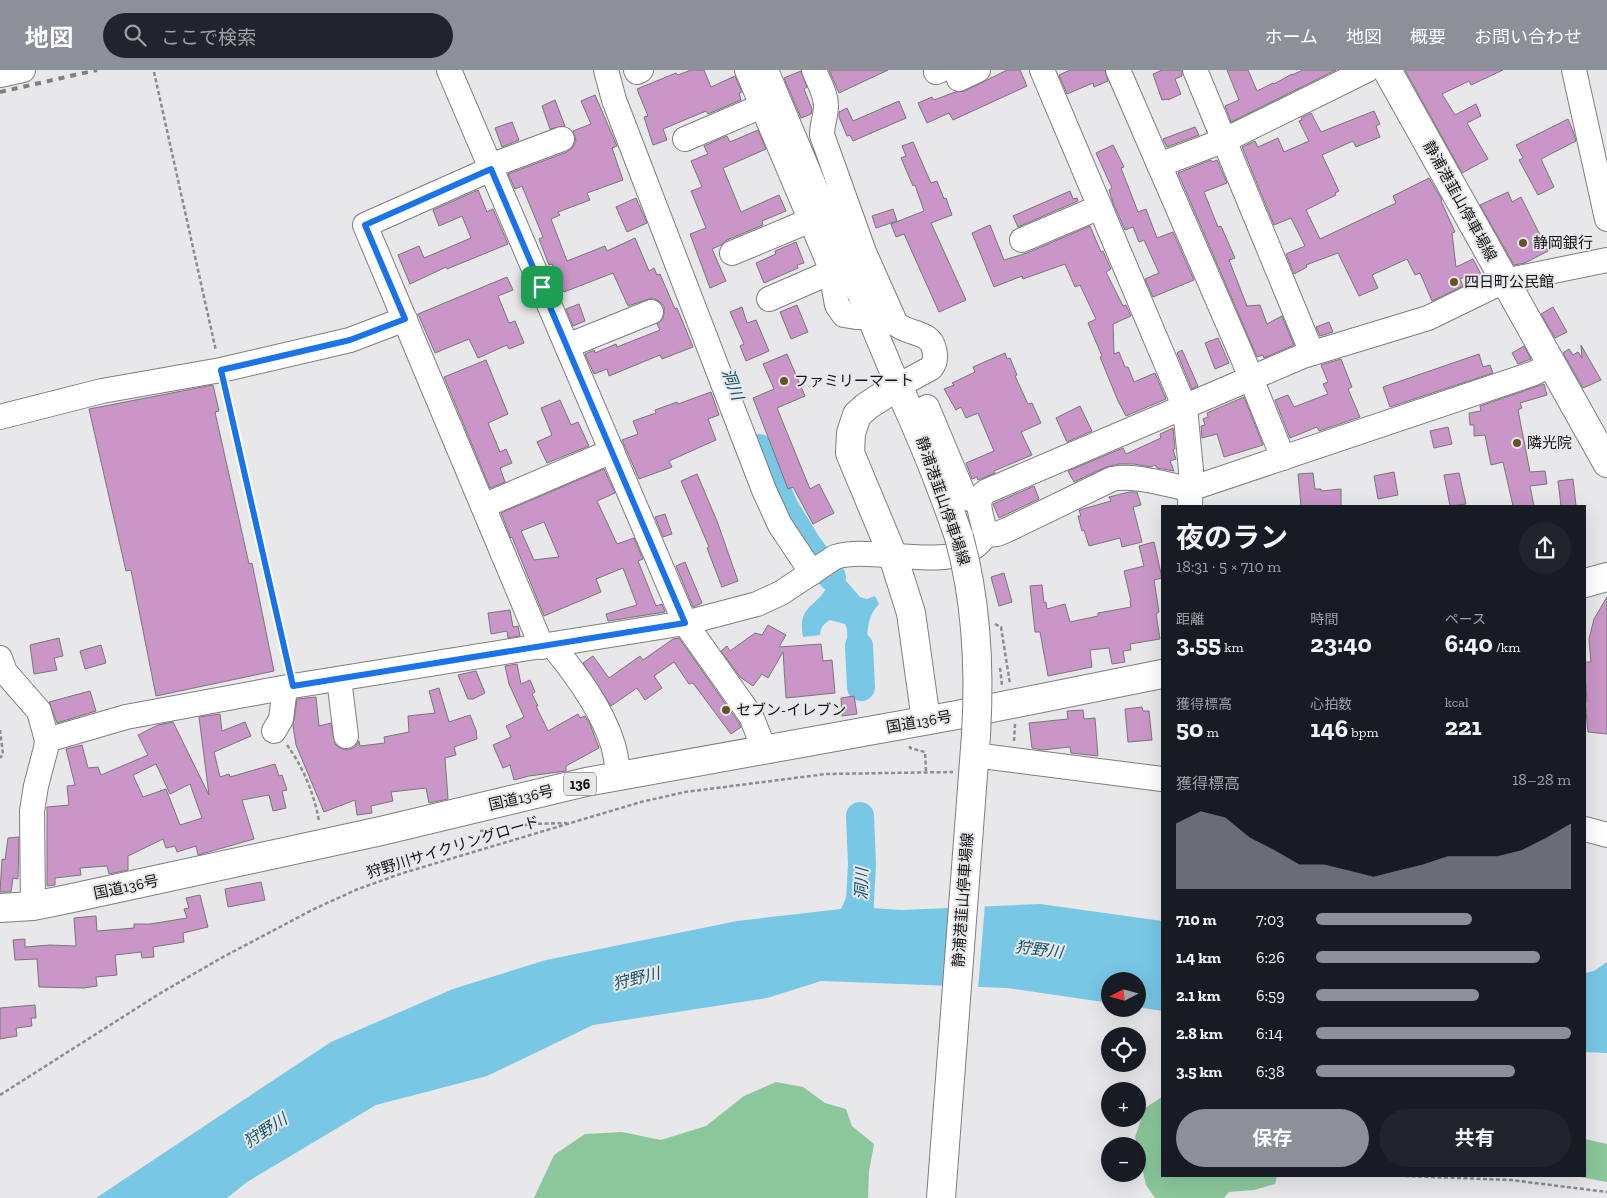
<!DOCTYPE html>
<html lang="ja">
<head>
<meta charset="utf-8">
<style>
	:root { --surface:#171b24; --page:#20242c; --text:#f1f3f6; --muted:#9ea1a6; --accent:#8c9099 }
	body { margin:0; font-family:"Zilla Slab","Noto Sans JP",serif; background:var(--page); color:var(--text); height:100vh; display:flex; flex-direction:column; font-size:19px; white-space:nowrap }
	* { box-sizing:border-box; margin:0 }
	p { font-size:16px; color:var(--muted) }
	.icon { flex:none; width:28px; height:28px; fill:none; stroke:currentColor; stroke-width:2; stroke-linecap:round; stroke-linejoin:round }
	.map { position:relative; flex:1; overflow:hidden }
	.details { position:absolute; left:1161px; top:435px; width:425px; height:672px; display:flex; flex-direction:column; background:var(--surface); border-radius:0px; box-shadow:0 5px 20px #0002 }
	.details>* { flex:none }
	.needle { width:32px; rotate:264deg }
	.buttons { position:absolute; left:1101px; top:902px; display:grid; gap:10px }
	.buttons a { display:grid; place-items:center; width:45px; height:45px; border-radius:50%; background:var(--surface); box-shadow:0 5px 20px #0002; font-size:25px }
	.pin { position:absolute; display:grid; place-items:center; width:42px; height:42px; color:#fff; margin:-21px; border-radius:10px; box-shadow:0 2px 8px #0006 }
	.round { display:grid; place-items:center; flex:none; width:52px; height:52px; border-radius:26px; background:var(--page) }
	.head { display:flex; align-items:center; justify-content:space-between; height:85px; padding:0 15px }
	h1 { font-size:28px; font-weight:700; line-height:38px }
	.stats { display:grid; grid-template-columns:repeat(3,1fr); gap:8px; height:85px; padding:5px 15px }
	.stats div { display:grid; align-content:center }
	.stats b { font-size:25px; font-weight:700 }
	.stats small { font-size:14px; font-weight:400 }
	.stats p { font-size:14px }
	.chart { height:140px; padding:10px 15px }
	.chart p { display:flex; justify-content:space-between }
	.chart svg { width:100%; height:90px; margin-top:5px; fill:var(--accent); opacity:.7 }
	.button { display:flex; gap:10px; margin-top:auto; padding:10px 15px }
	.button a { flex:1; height:58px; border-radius:30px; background:var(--accent); color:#fff; font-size:20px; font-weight:700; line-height:58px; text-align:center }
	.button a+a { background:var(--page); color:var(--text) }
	ul { padding:0 15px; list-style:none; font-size:16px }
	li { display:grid; grid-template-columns:80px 60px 1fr; align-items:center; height:38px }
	li i { height:12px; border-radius:6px; background:var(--accent) }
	header { display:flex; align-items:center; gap:30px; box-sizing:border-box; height:70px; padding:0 25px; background:var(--accent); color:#fff }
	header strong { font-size:24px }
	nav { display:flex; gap:28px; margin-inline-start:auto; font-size:18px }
	.search { width:350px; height:45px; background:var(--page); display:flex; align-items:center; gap:12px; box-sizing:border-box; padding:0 18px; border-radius:28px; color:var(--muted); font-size:19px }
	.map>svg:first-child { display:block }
	.forest { fill:#8bc79b }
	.water { fill:#77c7e5 }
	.pier { fill:#e8e7ea }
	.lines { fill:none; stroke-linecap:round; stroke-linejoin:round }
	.river { stroke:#77c7e5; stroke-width:28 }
	.building { fill:#c996c7; stroke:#787678; fill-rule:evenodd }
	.minor-casing { stroke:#7e7d7f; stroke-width:26 }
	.major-casing { stroke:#7e7d7f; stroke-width:30 }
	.highway-casing { stroke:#7e7d7f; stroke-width:30 }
	.path { stroke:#8c8b8d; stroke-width:2.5; stroke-dasharray:4 2.5; stroke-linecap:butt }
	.minor { stroke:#fff; stroke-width:24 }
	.major { stroke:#fff; stroke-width:28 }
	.highway { stroke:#fff; stroke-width:28 }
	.rail { stroke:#7e7d7f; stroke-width:4; stroke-dasharray:6 6; stroke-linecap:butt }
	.major-bridge-casing { stroke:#7e7d7f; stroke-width:30; stroke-linecap:butt }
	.major-bridge { stroke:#fff; stroke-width:28 }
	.route-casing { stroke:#fff; stroke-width:10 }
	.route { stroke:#1a73e8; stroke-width:6 }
	.poi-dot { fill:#625522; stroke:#e8e7ea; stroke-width:2 }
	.labels { text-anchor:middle; stroke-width:4; stroke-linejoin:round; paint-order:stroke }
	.shield { fill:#e8e7ea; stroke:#535254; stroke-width:1 }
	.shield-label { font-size:14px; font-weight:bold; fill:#131213 }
	.street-label { font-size:15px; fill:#131213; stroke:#e8e7ea }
	.poi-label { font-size:15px; fill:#131213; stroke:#e8e7ea; text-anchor:start }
	.water-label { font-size:16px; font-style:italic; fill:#105468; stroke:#e8e7ea }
</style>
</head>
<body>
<header>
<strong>地図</strong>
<div class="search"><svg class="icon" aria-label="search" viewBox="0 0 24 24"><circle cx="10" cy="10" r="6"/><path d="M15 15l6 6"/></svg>ここで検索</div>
<nav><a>ホーム</a><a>地図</a><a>概要</a><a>お問い合わせ</a></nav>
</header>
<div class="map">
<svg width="1607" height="1128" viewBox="0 0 1607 1128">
	<rect width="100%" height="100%" fill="#e8e7ea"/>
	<g class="forest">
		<polygon points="776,1012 803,1017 825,1033 846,1039 852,1056 874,1074 869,1101 868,1128 534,1128 554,1085 585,1064 622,1062 661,1070 706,1056 744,1026"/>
		<polygon points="1162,1027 1162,1106 1277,1106 1275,1114 1254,1120 1229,1122 1224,1128 1155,1128 1146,1115 1135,1067 1145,1038"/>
		<polygon points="1585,1069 1607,1074 1607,1112 1575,1106 1585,1106"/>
	</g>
	<g class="water">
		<path d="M814,474l46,53 7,2 8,-3 4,8c-19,19 -10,55 -8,79l-22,2 -2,-56 -2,-5 -15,-4c-7,4 -9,7 -10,15l-17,2c-1,-7 -2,-13 0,-20 5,-15 31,-23 22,-41 -4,-9 -14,-17 -20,-25z"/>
		<polygon points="853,813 864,813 866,822 872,838 901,840 1040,834 1162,851 1162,941 1138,937 1138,911 1110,911 1110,933 1007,918 821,911 767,928 593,955 487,1006 376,1035 247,1112 227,1128 96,1128 331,972 453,919 546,890 737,851 841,839"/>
		<polygon points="1607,892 1607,983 1585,982 1585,903 1594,901"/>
	</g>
	<polygon class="pier" points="976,834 985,834 978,919 970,919"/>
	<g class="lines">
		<g class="river">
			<polyline points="759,378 784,436 807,474 832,507"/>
			<polyline points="859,576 861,617"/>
			<polyline points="859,850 862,794 860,746"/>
		</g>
	</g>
	<g class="building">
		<polygon points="691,0 704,0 711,17 735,6 742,22 739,23 741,30 708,44 706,41 663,59 667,70 653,75 644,47 648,46 637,19 676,3 678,5"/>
		<polygon points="829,0 888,0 839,23"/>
		<polygon points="1007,0 1020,0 1027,16 953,50 949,43 927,53 918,33 932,27 934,30 955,22 965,21"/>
		<polygon points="1070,0 1105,0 1108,11 1094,17 1093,13 1067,24 1059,5"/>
		<polygon points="1162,0 1182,0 1182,6 1175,9 1181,24 1168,30 1168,29 1162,30 1153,4"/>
		<polygon points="1227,0 1248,0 1257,21 1273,13 1274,14 1292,4 1292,5 1303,0 1336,0 1231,52 1225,36 1239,30"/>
		<polygon points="1405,0 1503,0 1471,15 1469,11 1442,24 1455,45 1476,34 1481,46 1467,53 1488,89 1462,103"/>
		<polygon points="801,1 807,17 804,19 812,39 811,44 801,48 784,8"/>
		<polygon points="595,25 617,76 612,78 623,110 587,123 590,130 558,142 560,145 551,149 567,191 605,176 607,181 635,168 649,201 654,198 657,205 660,204 675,239 677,238 693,277 662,289 660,285 609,306 607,299 594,304 585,284 594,280 595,283 616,274 617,277 660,260 657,254 662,250 664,244 664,236 659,231 652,228 628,236 613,203 564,222 552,194 549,195 539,169 543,167 522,116 515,119 508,104 567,82 572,78 576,71 573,61 591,54 581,31"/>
		<polygon points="555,30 565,56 550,59 542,36"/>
		<polygon points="899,31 906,48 853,71 850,65 847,66 839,47 839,42 847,38 853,51"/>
		<polygon points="1374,41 1380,54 1376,56 1380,67 1356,77 1353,71 1322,85 1339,121 1335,123 1336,125 1306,140 1320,169 1396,133 1393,126 1429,108 1442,130 1441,131 1455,162 1452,163 1456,197 1473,189 1482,206 1472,211 1468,206 1460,209 1463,216 1432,231 1420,203 1415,205 1407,189 1372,205 1378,218 1359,226 1338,183 1306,195 1307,197 1294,204 1286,184 1305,176 1291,148 1274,155 1242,77 1255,71 1258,77 1278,68 1284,82 1309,71 1299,51 1302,50 1301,48 1311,43 1321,62"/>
		<polygon points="1568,49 1573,61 1576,71 1541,89 1554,117 1538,125 1519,90 1523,88 1516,75"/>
		<polygon points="512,52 519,70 502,77 495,58"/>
		<polygon points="1195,57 1199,65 1167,77 1163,69"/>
		<polygon points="758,60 766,79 723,98 741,142 779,125 786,141 762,151 763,155 727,170 721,175 712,179 726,211 710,218 690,164 706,158 691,121 702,117 691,91 708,84 704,76 727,66 730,72"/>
		<polygon points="913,72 931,113 937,111 944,129 946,128 952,145 931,153 966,230 939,242 904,164 896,167 891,154 924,141 915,115 913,116 901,88 906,86 902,76"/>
		<polygon points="1113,75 1124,97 1121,98 1138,142 1146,139 1157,168 1173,162 1194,210 1153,227 1145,209 1159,203 1144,170 1139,172 1133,157 1125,160 1113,133 1109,120 1112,118 1096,83"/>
		<polygon points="1211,90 1212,92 1217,90 1227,113 1204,122 1218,157 1221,156 1235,188 1229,190 1247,236 1260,235 1267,254 1282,246 1294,275 1264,288 1263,285 1257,287 1178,103"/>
		<polygon points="478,120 487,142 493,139 508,174 447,199 446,197 410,214 398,185 419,176 424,188 471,168 462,146 439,156 433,140"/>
		<polygon points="1070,121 1073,129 1077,128 1078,131 1018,157 1013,146"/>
		<polygon points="1508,122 1512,132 1521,127 1548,181 1525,193 1514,195 1480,135"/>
		<polygon points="636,128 647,153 627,162 616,137"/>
		<polygon points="893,139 897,151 876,158 872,146"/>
		<polygon points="990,155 1004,190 1027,183 1090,156 1101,182 1103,181 1111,199 1106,202 1123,236 1126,235 1131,246 1113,254 1114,284 1119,282 1125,297 1128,297 1134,312 1155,303 1166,329 1126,346 1118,331 1100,287 1102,286 1088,253 1096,249 1080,215 1075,217 1065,194 1023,209 1022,206 994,217 972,163"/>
		<polygon points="796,172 804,193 797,195 798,198 764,213 756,193 776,184 775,181"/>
		<polygon points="507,207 513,220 498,226 509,253 515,251 524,273 509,279 507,275 478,288 469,269 435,283 418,244"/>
		<polygon points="579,234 585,251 573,256 566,239"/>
		<polygon points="797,235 808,262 791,269 780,242"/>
		<polygon points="742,237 747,253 756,250 769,281 746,291 740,276 744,274 730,242"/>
		<polygon points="1553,237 1567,262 1555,268 1541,244"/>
		<polygon points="1329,252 1333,262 1320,266 1316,257"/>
		<polygon points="1218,268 1229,293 1215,299 1205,273"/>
		<polygon points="1581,275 1601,310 1583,318 1563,283 1569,279 1573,285 1578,282 1582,288"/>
		<polygon points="1524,276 1531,289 1518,294 1512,283"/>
		<polygon points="1182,280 1198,316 1192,319 1177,283"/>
		<polygon points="1005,283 1007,289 1010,288 1017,305 1015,306 1028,334 1032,333 1041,353 1021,362 1032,385 994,401 995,403 978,410 977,407 972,409 966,393 994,381 978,343 966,348 961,337 956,340 944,319 954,315 952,313 975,302 973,297"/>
		<polygon points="787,284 805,326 777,338 810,419 819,414 834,443 813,454 793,417 788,419 753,328 774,319 763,294"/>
		<polygon points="1479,284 1483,297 1490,295 1493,303 1390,337 1383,317"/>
		<polygon points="1341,289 1352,317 1348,319 1360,347 1319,361 1317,357 1290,368 1275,330 1288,325 1294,337 1328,324 1323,314 1328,312 1321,295"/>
		<polygon points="486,290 508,344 488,353 500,382 506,379 512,393 500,398 505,412 490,418 444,307"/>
		<polygon points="1544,314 1547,325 1520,333 1522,338 1518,340 1530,402 1545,401 1547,414 1530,416 1534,436 1513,436 1503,392 1491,395 1485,365 1474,366 1474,355 1470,355 1469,343 1481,341 1480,336"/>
		<polygon points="213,315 219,341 215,342 249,494 252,493 274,601 156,626 131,500 126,501 89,339"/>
		<polygon points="711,322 719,345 708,349 716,370 669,391 672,397 639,409 622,370 638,364 633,351 656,343 655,340 677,332 678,334"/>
		<polygon points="1244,327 1263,375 1224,387 1217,364 1202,368 1201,356 1205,355 1203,349 1208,347 1207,343"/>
		<polygon points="560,330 571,355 578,352 589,376 547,393 537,372 552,365 541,338"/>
		<polygon points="1080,336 1092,361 1067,372 1056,348"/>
		<polygon points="1448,357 1452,374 1434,378 1430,361"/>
		<polygon points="1173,358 1175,379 1173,380 1176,389 1170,391 1174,401 1157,398 1155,395 1151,397 1134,394 1119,394 1106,397 1074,412 1068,401 1123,378 1126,384 1161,368 1160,364"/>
		<path d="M604,399l11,24 -18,8 20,43 17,-6 9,21 -5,2 18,45 6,-2 3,8 -57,9 -2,-7 31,-9 -14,-37 -27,11 5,13 -57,24 -32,-79 -1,1 -10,-25zM544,452l15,35 -25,3 -13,-29z"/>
		<polygon points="1394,402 1398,425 1378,429 1374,406"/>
		<polygon points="1313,403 1315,419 1321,419 1321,421 1341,419 1341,436 1301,436 1298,404"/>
		<polygon points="1459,403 1466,434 1450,436 1444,405"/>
		<polygon points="697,404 717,451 738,511 722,517 707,478 709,477 681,411"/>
		<polygon points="1573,409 1576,436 1561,436 1558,411"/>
		<polygon points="1034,416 1039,429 999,448 993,434"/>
		<polygon points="1129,422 1137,422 1141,435 1133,437 1142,472 1122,477 1120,468 1089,476 1084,460 1082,461 1078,446 1081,446 1079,440 1111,431 1109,427"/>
		<polygon points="665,444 672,464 663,467 655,447"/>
		<polygon points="1154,472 1162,508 1154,510 1159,542 1156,544 1160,569 1130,574 1131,580 1123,581 1125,592 1112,594 1109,578 1090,580 1092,597 1048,606 1040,562 1035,562 1030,516 1042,515 1044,533 1046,532 1047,539 1065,534 1070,552 1098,546 1098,543 1131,537 1130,531 1131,531 1124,501 1144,496 1139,476"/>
		<polygon points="685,492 702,533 693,537 676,496"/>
		<polygon points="1004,503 1012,532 999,536 991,507"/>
		<polygon points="1607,527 1607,664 1588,662 1585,631 1587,631 1585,605 1585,592 1591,592 1589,569 1594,549"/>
		<polygon points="510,540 513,557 518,556 520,566 508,568 507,561 491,564 488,543"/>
		<polygon points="768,555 786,565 779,577 821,574 823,591 832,590 835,623 786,628 783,582 768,608 762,604 753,616 740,607 721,581 727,576 730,581 755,563 762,565"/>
		<polygon points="59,568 63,586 54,588 57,600 34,604 30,575"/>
		<polygon points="679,568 739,653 741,657 731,664 693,613 689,614 674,592 654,606 662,618 645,630 637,618 611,636 583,593 593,586 609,608 640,586 643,590 673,569"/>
		<polygon points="101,575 106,593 85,599 80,581"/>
		<polygon points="517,594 521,614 530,610 535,622 532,624 538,636 536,636 548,661 578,644 580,648 585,646 590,654 599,678 566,696 566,701 529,706 514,710 510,695 503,698 493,675 511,667 506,656 524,647 509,614 505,596"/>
		<polygon points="476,601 485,623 473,629 468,629 458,605"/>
		<polygon points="439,618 449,652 470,645 476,660 477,669 454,677 456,685 445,688 448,729 429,733 426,718 391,722 393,731 371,736 372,743 357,745 355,730 324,742 296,675 293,656 297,629 316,627 319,656 331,653 335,674 340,678 347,680 355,677 359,671 360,676 385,673 384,667 409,662 408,646 435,643 429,621"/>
		<polygon points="90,621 96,641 57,653 49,632"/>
		<polygon points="854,626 857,644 842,646 841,628"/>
		<polygon points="1142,637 1143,641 1149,641 1152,670 1128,672 1125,639"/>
		<polygon points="1083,640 1084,649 1095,648 1098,686 1071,683 1070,677 1042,680 1032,678 1029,653 1068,649 1067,641"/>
		<path d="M220,644l2,17 23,-9 6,14 -37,16 6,25 9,-3 1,3 45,-13 4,12 3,-1 5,15 -5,1 4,17 -13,3 -4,-16 -27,5 12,39 -56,16 -2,-9 -19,6 -2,-6 -9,2 -3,-9 -35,17v14l-19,4 -2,-8 -27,2 1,7 -26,3v7l-8,1v-79l22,-2 -2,-19 8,-1 -9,-36 16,-4 6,23 10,-1 3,8 47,-20 -10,-20 20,-10 15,-3 36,73 -10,-78zM156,694l14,30 20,-10 12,34 -22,7 -14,-36 -23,8 -10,-22z"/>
		<polygon points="19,767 18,809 13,808 11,822 0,822 2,789 5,790 8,768"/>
		<polygon points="261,812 265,830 228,837 225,819"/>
		<polygon points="200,825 208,857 183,863 184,872 153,877 154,887 142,888 141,882 115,885 117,905 96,907 97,916 84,918 39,917 37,889 15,890 13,870 25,869 25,877 50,875 76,876 74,848 96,846 97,861 134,858 134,854 150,854 187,848 184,839 189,838 186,828"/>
		<polygon points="35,935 36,948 31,948 32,956 16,958 17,966 0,969 0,938"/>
	</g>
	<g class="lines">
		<g class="minor-casing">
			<g id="minor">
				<polyline points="449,0 685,553 751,646 764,679"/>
				<polyline points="606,0 614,30 764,420 780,455 812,503"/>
				<polyline points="636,0 637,2 641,0"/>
				<polyline points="747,0 830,196 837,235 844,245 856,247 869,247"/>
				<path d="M766,0l132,316 33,-18c4,-5 5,-12 3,-19 -4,-18 -24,-14 -38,-25l-32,-72 -42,-117c0,-11 4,-19 4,-29 0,-13 -8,-25 -12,-36"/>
				<polyline points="1042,0 1185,338 1191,400 1190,436"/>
				<polyline points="1118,0 1242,286 1283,388"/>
				<polyline points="1195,0 1312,283"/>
				<polyline points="1574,0 1607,149"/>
				<polyline points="936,2 941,0"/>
				<polyline points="0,5 23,0"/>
				<polyline points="959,9 978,0"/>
				<polyline points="685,69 762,36"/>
				<polyline points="1159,95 1225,70 1367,0"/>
				<polyline points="490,96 562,69"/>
				<polyline points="491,99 365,155 542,577"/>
				<polyline points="1022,170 1100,137"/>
				<polyline points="732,183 811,150"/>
				<polyline points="769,229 831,202"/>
				<polyline points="567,276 651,242"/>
				<polyline points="927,337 963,423 969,429 979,429"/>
				<polyline points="0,347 102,321 221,300 350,270 405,249"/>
				<polyline points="483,436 612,381"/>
				<path d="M985,465l12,-1 10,-4 105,-51c22,-5 55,6 78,10l342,-115 19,-9"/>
				<path d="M552,575c24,29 50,64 61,100 3,10 4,21 6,31"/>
				<polyline points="0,588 5,602 39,641 47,670 46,678 36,716 32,741 33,836"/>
				<polyline points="339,609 346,666"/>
				<polyline points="274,661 281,649 285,618"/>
				<path d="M47,670l79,-23 167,-31 392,-63 72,-19 24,-11 54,-36c39,-13 126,21 150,-22 0,-14 -14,-35 2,-44l316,-135 125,-38 76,-37 103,-21"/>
				<polyline points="974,685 1162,709"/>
				<polyline points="1585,759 1607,765"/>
			</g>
		</g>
		<g class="major-casing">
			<g id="major">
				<polyline points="1387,0 1607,393"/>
				<path d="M926,650l-15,-107 -18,-57 -43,-103 1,-20 6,-18 10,-9 31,-20c23,49 43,99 61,151"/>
				<polyline points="941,1128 976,665"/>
			</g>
		</g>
		<g class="highway-casing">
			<g id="highway">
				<polyline points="1585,513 1607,507"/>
				<polyline points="0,838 33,836 63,830 381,761 586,712 957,645 1162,604"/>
			</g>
		</g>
		<g class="path">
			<polyline points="154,2 216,281"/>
			<polyline points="225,318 289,598"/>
			<polyline points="995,554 1001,557 1010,614"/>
			<polyline points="1000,598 1002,615"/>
			<polyline points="0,660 3,684 0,688"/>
			<polyline points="1014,671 1015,654"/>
			<path d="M287,675c16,22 28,50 32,77"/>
			<polyline points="910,676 910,678 925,682 926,701"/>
			<polyline points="480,761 532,754 567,753"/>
			<polyline points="0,1025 159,924 223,887 314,839 358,819 403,803 641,732 685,722 826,704 953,702"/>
			<polyline points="1405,1106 1511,1110 1607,1122"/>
		</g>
		<use href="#minor" class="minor"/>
		<use href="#major" class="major"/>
		<use href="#highway" class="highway"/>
		<polyline class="rail" points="0,22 97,0"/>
		<g class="major-bridge-casing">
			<path id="major-bridge" d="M959,467c18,65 21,131 17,198"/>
		</g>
		<use href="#major-bridge" class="major-bridge"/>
	</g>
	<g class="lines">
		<g class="route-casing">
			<polygon id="route" points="491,99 685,553 293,616 221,300 350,270 405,249 365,155"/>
		</g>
		<use href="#route" class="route"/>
	</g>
	<g class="poi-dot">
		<circle cx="1523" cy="173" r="5"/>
		<circle cx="1454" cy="212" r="5"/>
		<circle cx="784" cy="311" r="5"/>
		<circle cx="1517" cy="373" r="5"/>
		<circle cx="726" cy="640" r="5"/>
	</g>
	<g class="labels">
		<rect class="shield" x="564" y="702.5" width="32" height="23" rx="4"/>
		<g class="shield-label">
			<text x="580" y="719">136</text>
		</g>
		<g class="street-label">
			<text transform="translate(1460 131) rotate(61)" y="5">静浦港韮山停車場線</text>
			<text transform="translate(943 431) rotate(71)" y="5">静浦港韮山停車場線</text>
			<text transform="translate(919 652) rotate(-10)" y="5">国道136号</text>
			<text transform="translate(521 728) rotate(-13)" y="5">国道136号</text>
			<text transform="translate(453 777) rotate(-17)" y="5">狩野川サイクリングロード</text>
			<text transform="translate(126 817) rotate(-12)" y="5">国道136号</text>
			<text transform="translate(963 830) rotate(-86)" y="5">静浦港韮山停車場線</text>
		</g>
		<g class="poi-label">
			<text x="1533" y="178">静岡銀行</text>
			<text x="1464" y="217">四日町公民館</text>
			<text x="794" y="316">ファミリーマート</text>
			<text x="1527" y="378">隣光院</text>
			<text x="736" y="645">セブン-イレブン</text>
		</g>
		<g class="water-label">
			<text transform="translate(733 314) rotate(69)" y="6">洞川</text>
			<text transform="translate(861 814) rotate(-88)" y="6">洞川</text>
			<text transform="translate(1039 879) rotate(7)" y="6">狩野川</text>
			<text transform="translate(636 908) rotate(-14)" y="6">狩野川</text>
			<text transform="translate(265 1060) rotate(-33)" y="6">狩野川</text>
		</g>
	</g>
</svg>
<div class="buttons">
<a><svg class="needle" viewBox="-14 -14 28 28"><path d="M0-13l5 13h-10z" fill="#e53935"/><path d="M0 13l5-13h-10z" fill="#9ea1a6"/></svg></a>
<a><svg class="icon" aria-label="locate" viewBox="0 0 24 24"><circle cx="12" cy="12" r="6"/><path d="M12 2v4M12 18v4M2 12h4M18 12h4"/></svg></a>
<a>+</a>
<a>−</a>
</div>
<div class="pin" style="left:542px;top:217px;background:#1e9e55"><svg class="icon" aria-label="arrive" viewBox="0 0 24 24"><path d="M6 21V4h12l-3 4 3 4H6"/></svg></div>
<section class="details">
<div class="head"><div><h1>夜のラン</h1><p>18:31 · 5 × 710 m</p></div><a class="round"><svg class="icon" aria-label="share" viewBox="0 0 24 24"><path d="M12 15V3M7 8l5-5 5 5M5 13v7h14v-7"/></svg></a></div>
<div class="stats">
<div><p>距離</p><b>3.55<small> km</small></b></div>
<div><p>時間</p><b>23:40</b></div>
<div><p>ペース</p><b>6:40<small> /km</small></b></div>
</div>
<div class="stats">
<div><p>獲得標高</p><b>50<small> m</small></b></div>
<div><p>心拍数</p><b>146<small> bpm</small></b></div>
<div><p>kcal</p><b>221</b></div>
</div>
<div class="chart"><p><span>獲得標高</span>18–28 m</p>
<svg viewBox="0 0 160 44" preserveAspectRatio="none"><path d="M0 44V12L10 6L20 9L30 19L40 25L50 32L60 32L70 35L80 38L90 35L100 32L110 28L120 28L130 28L140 25L150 19L160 12V44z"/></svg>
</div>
<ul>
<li><b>710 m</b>7:03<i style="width:61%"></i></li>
<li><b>1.4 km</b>6:26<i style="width:88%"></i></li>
<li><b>2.1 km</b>6:59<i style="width:64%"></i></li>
<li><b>2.8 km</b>6:14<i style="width:100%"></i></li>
<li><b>3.5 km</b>6:38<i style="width:78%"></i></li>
</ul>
<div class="button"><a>保存</a><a>共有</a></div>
</section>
</div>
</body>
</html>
